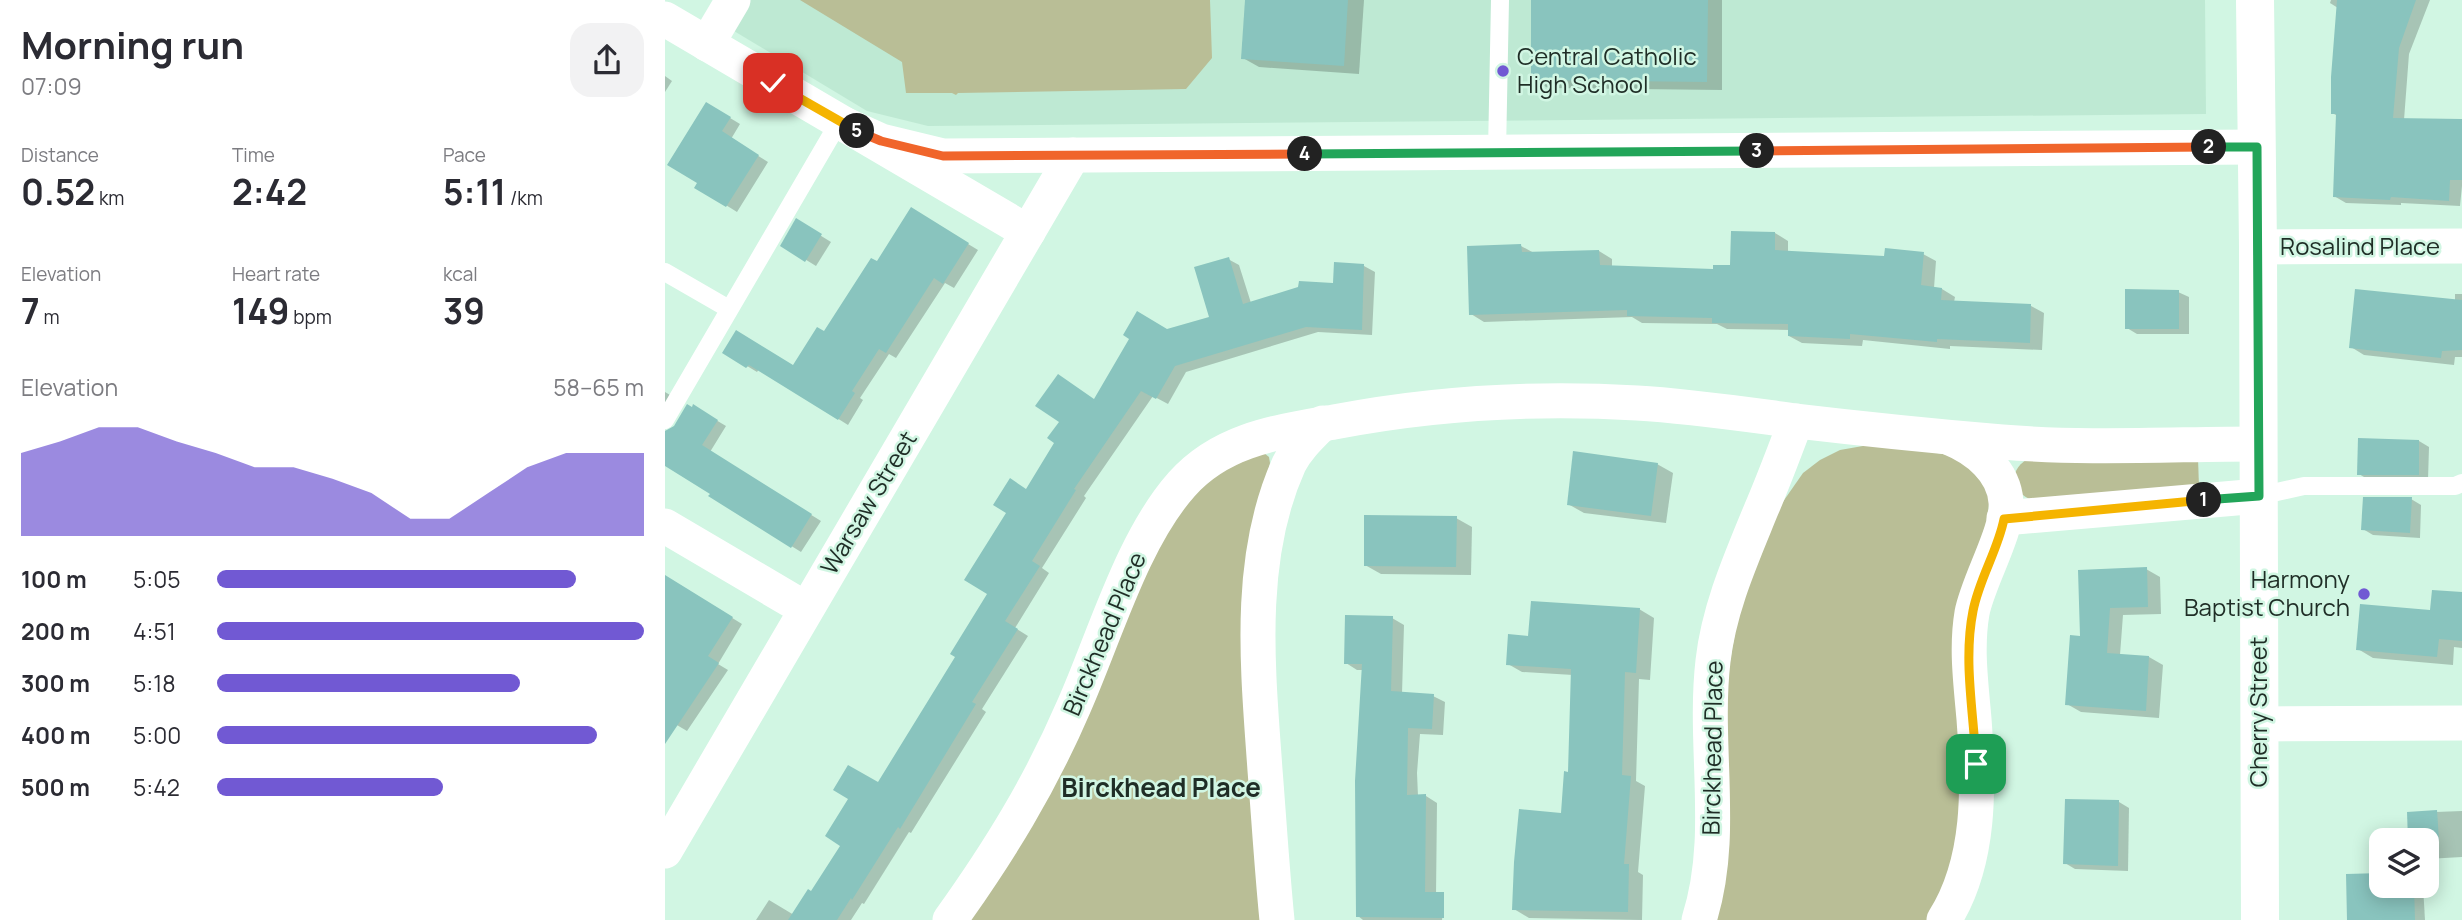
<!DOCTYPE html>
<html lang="en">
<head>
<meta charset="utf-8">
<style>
	:root { --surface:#fff; --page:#f2f2f3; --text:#2b2b33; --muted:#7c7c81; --accent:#7159d3 }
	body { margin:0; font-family:Manrope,sans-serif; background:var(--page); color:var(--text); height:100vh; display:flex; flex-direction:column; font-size:26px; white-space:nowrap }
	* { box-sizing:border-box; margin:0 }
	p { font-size:23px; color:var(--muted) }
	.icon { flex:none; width:38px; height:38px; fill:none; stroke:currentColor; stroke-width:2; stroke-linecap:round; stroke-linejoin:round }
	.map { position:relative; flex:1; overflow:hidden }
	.details { display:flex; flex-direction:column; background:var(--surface); width:665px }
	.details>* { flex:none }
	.controls { position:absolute; left:1704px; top:828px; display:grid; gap:14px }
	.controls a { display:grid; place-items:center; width:70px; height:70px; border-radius:14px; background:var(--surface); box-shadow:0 4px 18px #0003; font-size:35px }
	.pin { position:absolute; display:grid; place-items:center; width:60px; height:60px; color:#fff; margin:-30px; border-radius:14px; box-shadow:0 4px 10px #0006 }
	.km { position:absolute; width:35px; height:35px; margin:-18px; border-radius:50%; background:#222; color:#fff; font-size:19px; line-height:35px; text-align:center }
	.round { display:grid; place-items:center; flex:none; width:74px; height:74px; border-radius:21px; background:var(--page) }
	.head { display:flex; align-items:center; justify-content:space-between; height:119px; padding:0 21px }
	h1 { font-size:38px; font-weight:700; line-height:52px }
	.stats { display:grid; grid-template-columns:repeat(3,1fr); gap:10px; height:119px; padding:7px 21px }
	.stats div { display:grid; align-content:center }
	.stats b { font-size:35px; font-weight:700 }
	.stats small { font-size:19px; font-weight:400 }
	.stats p { font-size:19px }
	.chart { height:196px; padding:14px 21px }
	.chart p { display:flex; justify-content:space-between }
	.chart svg { width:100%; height:126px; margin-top:7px; fill:var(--accent); opacity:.7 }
	ul { padding:0 21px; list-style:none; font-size:23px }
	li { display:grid; grid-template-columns:112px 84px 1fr; align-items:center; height:52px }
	li i { height:18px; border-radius:9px; background:var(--accent) }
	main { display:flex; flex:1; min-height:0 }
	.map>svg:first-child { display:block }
	.built { fill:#bee9d3 }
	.green { fill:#b9be96 }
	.shadow { fill:#0003 }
	.building { fill:#89c4be }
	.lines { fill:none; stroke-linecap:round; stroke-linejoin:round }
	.service { stroke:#fff; stroke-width:18 }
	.minor { stroke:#fff; stroke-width:35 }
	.secondary { stroke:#fff; stroke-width:38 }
	.split-1-casing { stroke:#fff; stroke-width:14 }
	.split-2-casing { stroke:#fff; stroke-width:14 }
	.split-3-casing { stroke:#fff; stroke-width:14 }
	.split-4-casing { stroke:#fff; stroke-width:14 }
	.split-5-casing { stroke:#fff; stroke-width:14 }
	.split-6-casing { stroke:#fff; stroke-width:14 }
	.split-1 { stroke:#f5b400; stroke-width:9 }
	.split-2 { stroke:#22a559; stroke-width:9 }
	.split-3 { stroke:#f0652b; stroke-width:9 }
	.split-4 { stroke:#22a559; stroke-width:9 }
	.split-5 { stroke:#f0652b; stroke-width:9 }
	.split-6 { stroke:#f5b400; stroke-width:9 }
	.poi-dot { fill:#7159d3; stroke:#d1f6e3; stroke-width:2.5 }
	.labels { text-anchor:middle; stroke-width:5; stroke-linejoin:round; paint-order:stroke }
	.poi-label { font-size:24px; fill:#1f2d26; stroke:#d1f6e3; text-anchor:start }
	.street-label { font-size:24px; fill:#1f2d26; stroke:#d1f6e3 }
	.neighbourhood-label { font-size:26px; font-weight:bold; fill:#1f2d26; stroke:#d1f6e3 }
</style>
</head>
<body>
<main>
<section class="details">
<div class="head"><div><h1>Morning run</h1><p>07:09</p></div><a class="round"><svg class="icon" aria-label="share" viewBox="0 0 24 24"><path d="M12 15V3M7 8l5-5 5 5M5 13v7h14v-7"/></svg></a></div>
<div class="stats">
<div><p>Distance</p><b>0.52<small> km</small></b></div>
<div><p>Time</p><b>2:42</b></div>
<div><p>Pace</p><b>5:11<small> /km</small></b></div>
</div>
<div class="stats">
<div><p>Elevation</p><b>7<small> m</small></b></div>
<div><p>Heart rate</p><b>149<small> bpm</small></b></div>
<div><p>kcal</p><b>39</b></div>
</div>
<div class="chart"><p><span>Elevation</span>58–65 m</p>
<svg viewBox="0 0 160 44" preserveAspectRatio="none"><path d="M0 44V15L10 11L20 6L30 6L40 11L50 15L60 20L70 20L80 24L90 29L100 38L110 38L120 29L130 20L140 15L150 15L160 15V44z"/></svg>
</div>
<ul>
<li><b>100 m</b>5:05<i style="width:84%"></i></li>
<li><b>200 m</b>4:51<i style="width:100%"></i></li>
<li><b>300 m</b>5:18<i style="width:71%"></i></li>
<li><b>400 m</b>5:00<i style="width:89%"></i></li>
<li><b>500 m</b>5:42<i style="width:53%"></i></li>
</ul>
</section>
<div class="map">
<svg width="1797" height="920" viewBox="0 0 1797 920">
	<rect width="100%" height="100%" fill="#d1f6e3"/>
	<polygon class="built" points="83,0 1540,0 1541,114 263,126 202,111 69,31"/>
	<g class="green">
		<polygon points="135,0 545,0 547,58 521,89 293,93 291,95 287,93 241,93 237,62"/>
		<polygon points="1215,443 1295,457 1325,492 1296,820 1289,864 1262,920 1048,920 1060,691 1075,603 1115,506 1138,473 1155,460 1175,450"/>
		<polygon points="599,453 604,457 605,463 593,517 598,920 301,920 499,531 548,473"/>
		<path d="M1366,457l167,1 1,29 -164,14c-26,-8 -28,-32 -4,-44z"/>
	</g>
	<g class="shadow">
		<polygon points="582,0 699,0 694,74 594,67 578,58"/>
		<polygon points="937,0 1057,0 1057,90 883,88 867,79"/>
		<polygon points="1666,0 1765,0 1744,54 1739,120 1797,120 1797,186 1795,206 1736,203 1736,205 1681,203 1669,196 1673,116 1667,113 1673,8 1665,3"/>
		<polygon points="0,76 7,81 0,92"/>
		<polygon points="42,104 75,124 66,139 103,162 72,212 32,187"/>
		<polygon points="247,210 313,250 289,288 280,283 231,358 224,354 195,398 198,400 183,425 94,369 92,372 59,352 128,367 160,333 213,264"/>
		<polygon points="132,221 166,242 151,266 117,245"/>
		<polygon points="1110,233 1123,241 1123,253 1221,258 1258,254 1271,261 1269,288 1277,289 1290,297 1289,302 1366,306 1379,313 1377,350 1285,346 1285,349 1198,340 1197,346 1137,343 1124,336 1125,330 1062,329 1052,324 977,323 967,317 819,322 806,314 856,246 869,253 934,251 947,259 947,268 1049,271 1067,267"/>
		<polygon points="563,259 574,265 586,303 670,285 671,264 699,266 710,272 707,335 653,332 521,372 503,404 488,396 419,496 421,498 377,568 384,573 350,628 363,636 317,709 321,712 246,833 244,832 199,904 197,903 186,920 91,920 104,900 129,915 147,893 293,656 325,593 362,491 430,401 502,330 547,318"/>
		<polygon points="1513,292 1524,297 1524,334 1472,334 1462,328"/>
		<polygon points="1790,294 1797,294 1797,357 1790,357 1789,365 1699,355 1686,347 1790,301"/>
		<polygon points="0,392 12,399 0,421"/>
		<polygon points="29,407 61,426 45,452 156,521 136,552 46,496 47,493 0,463 0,430 1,433 7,431"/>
		<polygon points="1754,441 1764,447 1763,480 1704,480 1694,474"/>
		<polygon points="992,464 1008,473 1001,523 919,513 903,504"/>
		<polygon points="1746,499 1756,505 1755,538 1708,535 1698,529"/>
		<polygon points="791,518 807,527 806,575 716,574 700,565"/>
		<polygon points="1481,569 1495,577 1496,614 1458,615 1455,655 1484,657 1498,665 1494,718 1416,712 1402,704 1417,638"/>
		<polygon points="1,577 77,624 53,664 63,670 22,731 0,718"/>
		<polygon points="1797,594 1797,648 1789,647 1788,665 1708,658 1693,649"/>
		<polygon points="974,609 989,618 985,680 974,679 971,781 980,786 973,872 978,875 977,920 864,918 849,909 898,815 905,773 908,675 857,672 843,664 865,638"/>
		<polygon points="727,618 739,625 737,694 768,696 780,702 778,735 755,734 752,773 753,796 761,796 772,803 771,896 779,901 777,920 698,920 693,916 698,670 692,670 681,663"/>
		<polygon points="1454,802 1464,808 1463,871 1410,869 1400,863"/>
		<polygon points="1797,811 1797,857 1762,859 1762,840 1745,840 1744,813"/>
		<polygon points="1717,886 1758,886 1760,920 1683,920"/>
	</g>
	<g class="building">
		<polygon points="580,0 683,0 679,66 576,59"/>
		<polygon points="866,0 1043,0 1042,82 866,80"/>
		<polygon points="1672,0 1751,0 1734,48 1728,118 1797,119 1797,180 1785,180 1784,201 1726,197 1725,200 1668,197 1671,114 1666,114 1666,77"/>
		<polygon points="41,102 66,117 57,131 94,155 61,207 29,188 32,183 2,165"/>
		<polygon points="246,207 304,243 278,284 269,278 221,353 214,349 187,391 190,393 173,420 84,365 81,368 57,353 71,330 128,365 152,327 159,331 206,258 212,261"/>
		<polygon points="131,218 157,234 140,262 115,246"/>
		<polygon points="1066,231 1110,232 1110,250 1219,256 1220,248 1259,252 1256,285 1277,288 1276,300 1366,304 1365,343 1272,339 1272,342 1185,334 1185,339 1123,336 1123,324 1047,323 1047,318 962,316 962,310 804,315 802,246 856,244 857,252 934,250 935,265 1048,269 1048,265 1065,265"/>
		<polygon points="564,257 578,304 633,287 634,281 668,283 669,262 699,264 697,330 641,327 510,366 491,399 476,391 409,489 411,490 367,561 375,566 340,621 353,629 307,702 311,704 235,829 233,827 187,900 186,898 172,920 123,920 143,889 146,891 175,846 160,836 183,799 168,790 183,765 213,782 290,657 285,654 322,594 299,580 341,513 328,505 345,478 361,489 389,443 382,438 394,422 370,406 393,374 429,399 464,339 458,335 472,311 502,329 544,317 529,267"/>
		<polygon points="1460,289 1514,290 1514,329 1460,329"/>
		<polygon points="1690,289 1797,300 1797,350 1777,351 1776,358 1684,348"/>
		<polygon points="22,404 27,407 28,404 53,420 37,445 147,514 126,548 43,496 45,494 0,466 0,431 9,426"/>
		<polygon points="1693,438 1754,440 1754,475 1692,475"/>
		<polygon points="908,451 993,463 986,516 902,505"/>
		<polygon points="1698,497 1747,497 1745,533 1696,530"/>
		<polygon points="699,515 792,516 791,567 699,566"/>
		<polygon points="1482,567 1483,607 1445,608 1442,653 1484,656 1481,711 1400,705 1405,635 1415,636 1413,570"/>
		<polygon points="0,575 68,617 43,656 54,663 0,744"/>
		<polygon points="1767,590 1797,592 1797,641 1774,639 1772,657 1691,650 1695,604 1765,610"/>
		<polygon points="866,601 975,608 971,673 960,672 957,775 966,776 959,864 964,864 963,912 847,910 849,862 854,809 896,813 899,771 903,772 906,669 841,665 843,634 863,636"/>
		<polygon points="680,615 728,616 726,691 769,694 767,729 743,728 742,795 761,794 760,892 779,892 779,918 691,917 690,781 697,664 679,664"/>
		<polygon points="1400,799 1454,800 1453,866 1398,864"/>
		<polygon points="1772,810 1774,840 1743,840 1742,812"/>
		<polygon points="1717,873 1717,886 1749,886 1750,920 1682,920 1681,874"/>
	</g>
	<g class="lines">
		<g class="service">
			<polyline points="832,152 835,0"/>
			<polyline points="0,272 64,309"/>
			<polyline points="0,420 174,122"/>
			<polyline points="1594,496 1639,486 1790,486 1797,483"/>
		</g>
		<g class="minor">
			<polyline points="0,19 363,232"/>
			<polyline points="42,44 68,0"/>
			<polyline points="174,122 216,141 278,156 1592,147"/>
			<polyline points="1593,247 1797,246"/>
			<polyline points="1339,518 1594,496"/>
			<polyline points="0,526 141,609"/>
			<polyline points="1594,724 1797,723"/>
			<polyline points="0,851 408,155"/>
			<path d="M285,920c50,-70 90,-135 124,-214 31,-70 58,-166 108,-222 40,-45 96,-52 152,-62 99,-19 202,-25 303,-19 53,3 106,11 159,18 68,8 137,15 206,21 85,7 172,2 256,2"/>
			<path d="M612,920c-5,-50 -8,-100 -12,-150 -7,-100 -19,-211 24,-306 8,-16 21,-28 34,-41"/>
			<path d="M1034,920c27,-84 4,-173 14,-259 6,-53 28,-102 48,-151 13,-30 24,-60 35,-89"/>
			<path d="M1279,920c37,-58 35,-134 30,-201 -3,-35 -8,-71 -2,-106 6,-32 37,-83 34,-111 -2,-31 -29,-53 -56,-64"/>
		</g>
		<polyline class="secondary" points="1590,0 1593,247 1595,920"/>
	</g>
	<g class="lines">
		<g class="split-1-casing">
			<path id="split-1" d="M1311,764c-2,-50 -13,-103 -3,-153 6,-32 25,-61 31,-92l200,-19"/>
		</g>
		<g class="split-2-casing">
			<polyline id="split-2" points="1539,500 1594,496 1592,147 1544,147"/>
		</g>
		<g class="split-3-casing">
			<polyline id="split-3" points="1092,151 1544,147"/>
		</g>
		<g class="split-4-casing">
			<polyline id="split-4" points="640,154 1092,151"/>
		</g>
		<g class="split-5-casing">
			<polyline id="split-5" points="192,131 216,141 278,156 640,154"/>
		</g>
		<g class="split-6-casing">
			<polyline id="split-6" points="108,83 192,131"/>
		</g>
		<use href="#split-1" class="split-1"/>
		<use href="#split-2" class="split-2"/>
		<use href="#split-3" class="split-3"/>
		<use href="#split-4" class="split-4"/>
		<use href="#split-5" class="split-5"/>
		<use href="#split-6" class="split-6"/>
	</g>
	<g class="poi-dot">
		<circle cx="838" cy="71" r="7"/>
		<circle cx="1699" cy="594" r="7"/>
	</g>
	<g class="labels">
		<g class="poi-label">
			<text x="852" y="65">Central Catholic<tspan x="852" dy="28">High School</tspan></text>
			<text x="1685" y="588" text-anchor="end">Harmony<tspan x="1685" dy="28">Baptist Church</tspan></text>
		</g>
		<g class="street-label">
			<text x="1695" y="255">Rosalind Place</text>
			<text transform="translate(204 503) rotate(-59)" y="8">Warsaw Street</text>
			<text transform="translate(440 634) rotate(-67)" y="8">Birckhead Place</text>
			<text transform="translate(1594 712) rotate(-90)" y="8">Cherry Street</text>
			<text transform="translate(1048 748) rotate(-89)" y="8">Birckhead Place</text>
		</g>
		<g class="neighbourhood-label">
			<text x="496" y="797">Birckhead Place</text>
		</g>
	</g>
</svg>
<div class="controls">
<a><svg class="icon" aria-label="layers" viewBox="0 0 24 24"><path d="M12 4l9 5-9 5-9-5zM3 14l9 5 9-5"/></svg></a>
</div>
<div class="pin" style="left:1311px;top:764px;background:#1e9e55"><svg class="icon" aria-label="arrive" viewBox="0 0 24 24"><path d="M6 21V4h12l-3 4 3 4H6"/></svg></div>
<div class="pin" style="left:108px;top:83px;background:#d93025"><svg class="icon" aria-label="check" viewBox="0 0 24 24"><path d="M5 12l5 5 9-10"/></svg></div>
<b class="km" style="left:1539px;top:500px">1</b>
<b class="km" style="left:1544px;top:147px">2</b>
<b class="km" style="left:1092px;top:151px">3</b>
<b class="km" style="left:640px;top:154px">4</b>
<b class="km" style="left:192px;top:131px">5</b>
</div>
</main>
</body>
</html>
